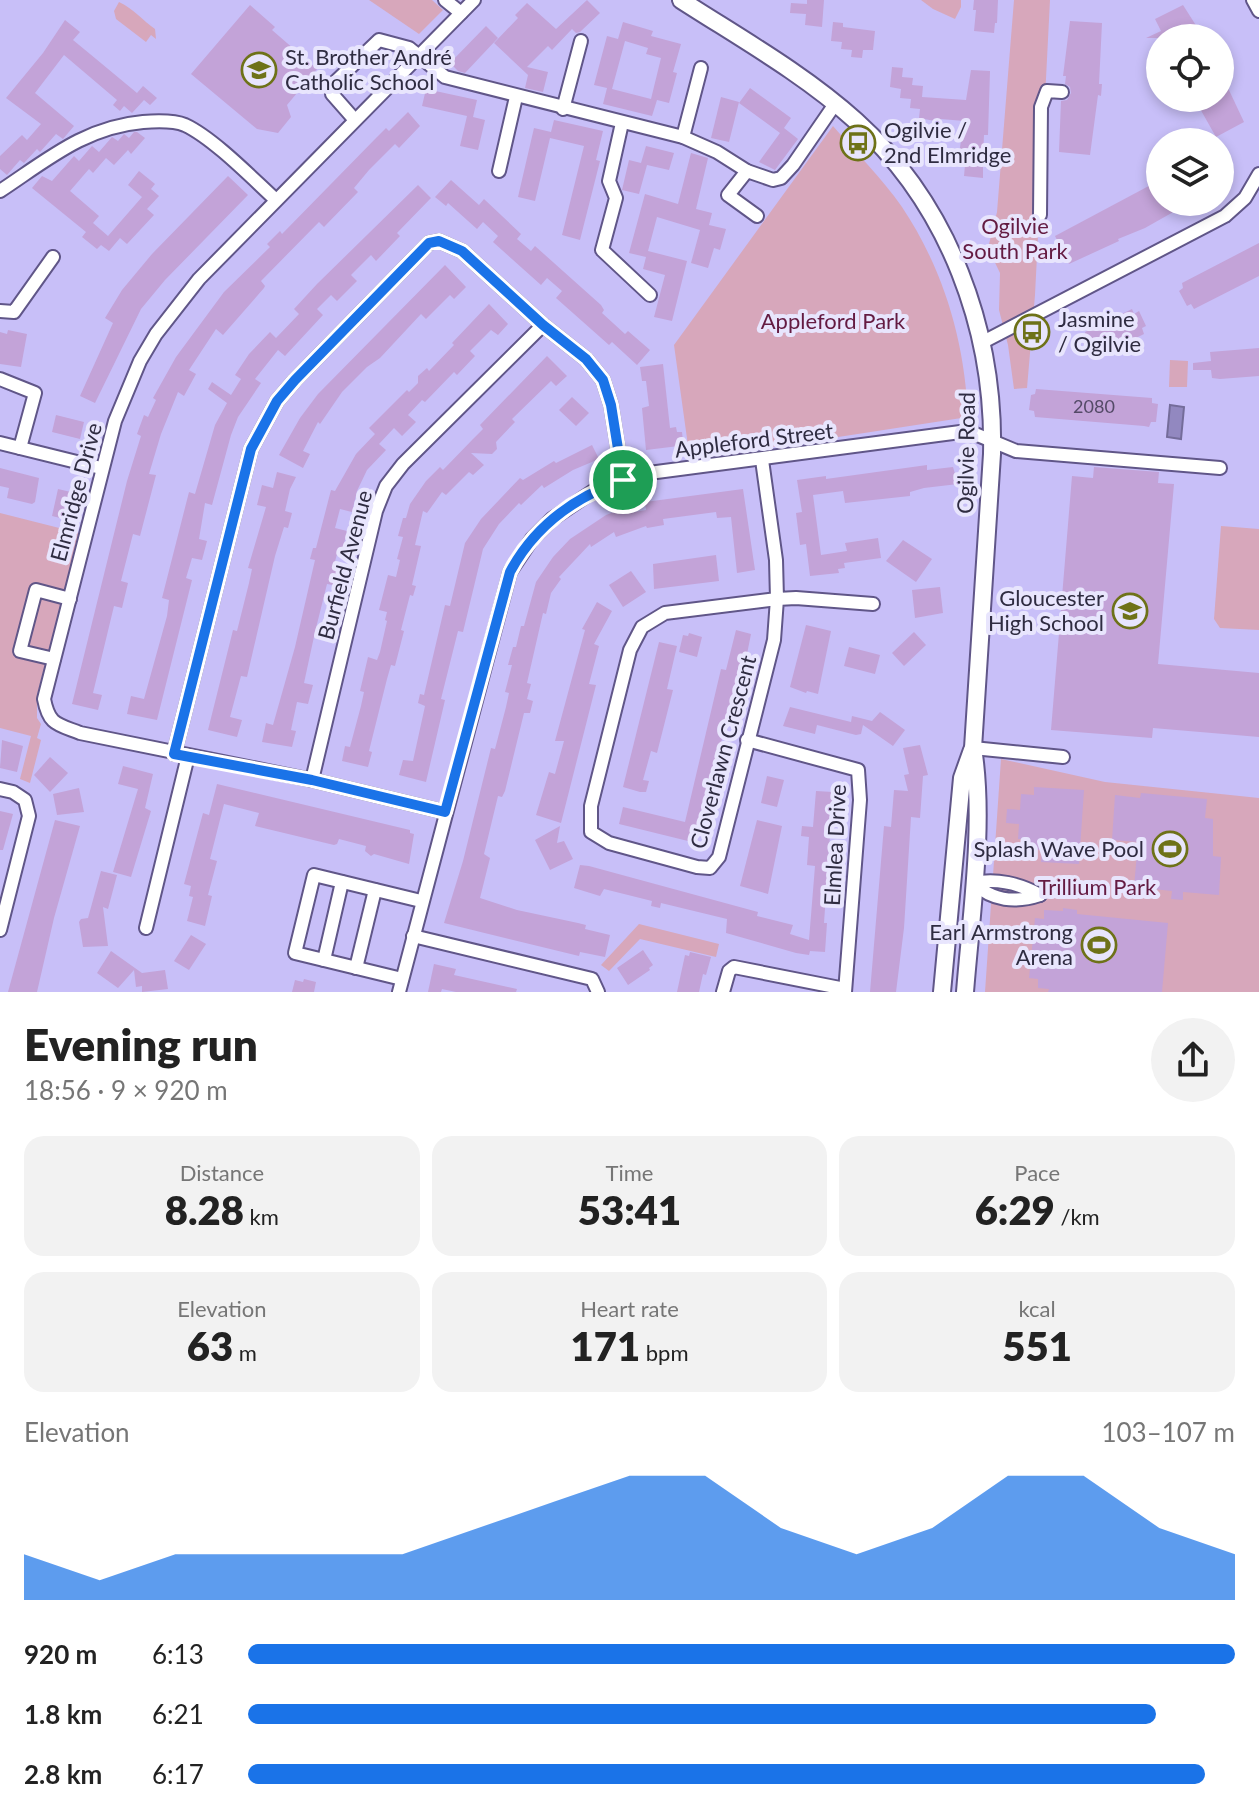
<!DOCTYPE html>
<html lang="en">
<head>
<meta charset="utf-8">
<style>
	:root { --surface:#fff; --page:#f2f2f2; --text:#222; --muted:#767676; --accent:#1a73e8 }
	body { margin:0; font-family:Lato,sans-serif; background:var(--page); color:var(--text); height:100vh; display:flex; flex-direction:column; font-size:30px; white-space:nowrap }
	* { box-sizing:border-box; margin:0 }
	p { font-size:26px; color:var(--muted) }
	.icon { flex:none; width:44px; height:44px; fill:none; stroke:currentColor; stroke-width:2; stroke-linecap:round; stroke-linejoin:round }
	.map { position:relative; height:992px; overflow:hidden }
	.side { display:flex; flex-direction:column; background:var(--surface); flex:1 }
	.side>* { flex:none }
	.fabs { position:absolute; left:1146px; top:24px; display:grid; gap:16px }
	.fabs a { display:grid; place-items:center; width:88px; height:88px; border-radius:50%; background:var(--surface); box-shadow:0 4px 12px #0003; font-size:40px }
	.pin { position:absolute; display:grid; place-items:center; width:68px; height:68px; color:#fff; margin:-34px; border:4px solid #fff; border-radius:50%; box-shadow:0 2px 8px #0007 }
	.round { display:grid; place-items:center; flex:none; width:84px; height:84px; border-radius:42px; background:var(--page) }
	.headline { display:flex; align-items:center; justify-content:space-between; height:136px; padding:0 24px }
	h1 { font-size:44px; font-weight:800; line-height:60px }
	.figures { display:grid; grid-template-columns:repeat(3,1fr); gap:12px; height:136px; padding:8px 24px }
	.figures div { display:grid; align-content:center; border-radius:20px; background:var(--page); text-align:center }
	.figures b { font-size:40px; font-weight:800 }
	.figures small { font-size:22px; font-weight:400 }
	.figures p { font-size:22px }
	.chart { height:224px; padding:16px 24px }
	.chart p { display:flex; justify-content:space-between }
	.chart svg { width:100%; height:144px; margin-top:8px; fill:var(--accent); opacity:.7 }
	ul { padding:0 24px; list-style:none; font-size:26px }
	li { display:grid; grid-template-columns:128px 96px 1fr; align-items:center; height:60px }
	li i { height:20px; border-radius:10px; background:var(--accent) }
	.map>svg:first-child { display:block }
	.green { fill:#d7a7bb }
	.water { fill:#9288c0; stroke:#746c9a; stroke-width:2 }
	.building { fill:#c3a3d8; fill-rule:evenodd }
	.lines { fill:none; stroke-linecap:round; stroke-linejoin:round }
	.minor-casing { stroke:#605688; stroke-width:16 }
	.major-casing { stroke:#605688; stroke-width:20 }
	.minor { stroke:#fff; stroke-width:12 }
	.major { stroke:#fff; stroke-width:16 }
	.route-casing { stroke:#fff; stroke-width:16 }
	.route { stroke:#1a73e8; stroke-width:10 }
	.labels { text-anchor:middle; stroke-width:8; stroke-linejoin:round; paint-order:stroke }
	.number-label { font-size:18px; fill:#544a67 }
	.poi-label { font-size:22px; fill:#2f2c41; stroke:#e8e5fd; text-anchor:start }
	.park-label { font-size:22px; fill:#641b42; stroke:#e8e5fd }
	.street-label { font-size:22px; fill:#2f2c41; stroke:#e8e5fd }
</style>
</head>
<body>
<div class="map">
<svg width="1259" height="992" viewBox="0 0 1259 992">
	<rect width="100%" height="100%" fill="#c8bff8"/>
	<g class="green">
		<polygon points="369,0 432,0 443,10 419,34"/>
		<polygon points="921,0 961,0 961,7 955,19 933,9"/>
		<polygon points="1014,0 1050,0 1035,295 1027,388 1014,389 1008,345 999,310 1000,273 988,248 997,212"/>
		<path d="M119,2c15,7 23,18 36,27l1,10 -5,-4 -5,7 -30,-23 -2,-8z"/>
		<path d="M833,126c23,27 49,52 69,81 42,63 63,135 66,210l-278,43 -16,-115z"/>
		<polygon points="1170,360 1188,361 1187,387 1169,387"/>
		<polygon points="0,513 79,533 37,695 37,718 41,724 37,738 41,740 30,783 20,779 31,736 0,728"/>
		<polygon points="1221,526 1259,529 1259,630 1220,628 1214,619"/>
		<polygon points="1001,759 1105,782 1259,798 1259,992 985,992"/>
		<polygon points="639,924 719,944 716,957 640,939 609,971 601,965"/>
	</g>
	<polygon class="water" points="1170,405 1184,407 1181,439 1167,437"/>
	<g class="building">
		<polygon points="587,0 600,13 580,32 576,33 572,29 552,50 548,46 527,67 548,72 543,92 525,88 528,75 494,43 518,18 515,15 527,3 556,29"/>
		<polygon points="807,0 824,0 822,27 805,25 806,14 790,13 791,3 807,4"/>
		<polygon points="974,0 998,0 997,23 995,23 994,33 974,31 976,10 973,10"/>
		<polygon points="250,5 275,27 272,30 317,69 287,105 291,117 278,133 257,129 191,74"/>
		<polygon points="1183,5 1197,27 1195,28 1200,38 1146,38 1161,31 1155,19"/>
		<polygon points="65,20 80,32 73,40 90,54 137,93 143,86 157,98 150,105 144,100 132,113 124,106 120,111 113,105 117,100 64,55 35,93 74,126 63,139 56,134 40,152 37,149 24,163 20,160 7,175 0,169 0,156 22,135 27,140 41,124 6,98 43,53"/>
		<polygon points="1070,21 1102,23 1099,84 1102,84 1101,96 1098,95 1090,155 1059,152 1061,101 1067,100 1071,93 1070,87 1065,84 1066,76 1063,76"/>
		<path d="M623,22l30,9 -2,5 30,8 -8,28 4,1 -8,30 -12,-3 -5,16 -49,-12 4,-16 -13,-3 13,-49 11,3zM625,41l23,7 -2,6 15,4 -10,41 -39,-10z"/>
		<polygon points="833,22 843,23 843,27 875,31 873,50 863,50 862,58 851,57 852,50 841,49 842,42 831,41"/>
		<polygon points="486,26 498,38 465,73 458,71 450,63"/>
		<polygon points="892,67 903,68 902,77 913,78 912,85 923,86 922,97 966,100 971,70 990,71 988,135 984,135 983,156 983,178 964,176 965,165 960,165 959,154 964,121 941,119 940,122 919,118 920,109 910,108 911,99 900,98 901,89 890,87"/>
		<polygon points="1220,71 1244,122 1216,137 1194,98 1220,98"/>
		<polygon points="750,88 791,118 784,128 798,139 775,170 759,162 780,133 739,103"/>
		<polygon points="426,89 477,100 473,117 485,120 478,150 460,146 467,116 422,106"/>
		<polygon points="721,97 739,102 729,142 711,138"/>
		<polygon points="408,112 420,126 399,148 395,144 369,170 354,188 358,192 324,227 319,222 261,281 265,286 264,288 223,335 216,329 189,370 196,374 184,396 178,392 161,434 149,474 156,475 140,536 133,534 121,581 128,583 122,608 114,606 93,693 102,695 98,710 72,704 127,481 141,436 137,434 144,415 148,417 156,400 153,398 176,357 224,292 270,247 267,244 280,231 282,234 377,137 386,128 389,131"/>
		<polygon points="554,120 603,131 596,160 600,161 580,240 562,235 584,146 550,138 535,201 518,197 534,128 551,132"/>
		<polygon points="134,132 137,132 145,138 131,154 128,150 114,165 106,158 93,173 89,169 70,191 99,216 93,223 108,236 142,197 128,185 139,171 155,184 151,189 159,196 147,209 154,215 127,244 120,238 109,251 101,245 97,249 82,237 86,232 32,188 42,176 52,181 74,156 79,161 92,146 99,152 112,137 118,141 124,134 129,138"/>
		<polygon points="646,146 674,153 669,170 647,165 639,194 622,190 629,160 641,163"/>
		<polygon points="691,153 708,158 696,209 712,213 709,225 726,229 720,250 714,248 708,268 691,263 700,230 657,217 648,251 687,261 672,321 654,317 665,275 643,269 646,257 629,253 645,194 678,204"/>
		<polygon points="228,176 248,195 165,280 141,309 95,403 80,396 113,323 105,318 122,290 152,254"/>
		<polygon points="451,180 479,205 484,199 521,234 517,239 531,251 535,246 601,305 604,310 602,313 625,334 628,331 650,350 637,365 612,342 609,345 556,298 562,291 547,278 541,285 493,242 498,236 483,222 477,229 448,203 446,206 435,197"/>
		<polygon points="1160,180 1160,202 1191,202 1145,228 1118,239 1119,241 1069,264 1055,236"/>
		<polygon points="418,185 431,198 397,233 400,236 376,261 371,255 351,275 357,281 337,301 331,295 317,309 323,315 285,356 278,350 255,379 261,383 238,417 231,435 212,505 205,503 199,539 207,541 202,560 192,558 186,578 192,580 157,720 127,714 131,696 144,699 167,616 169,600 162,598 189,492 195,494 215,425 227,403 208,389 212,382 231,395 241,379 235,375 249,354 270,332 276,338 299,314 294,309 317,284"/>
		<polygon points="1259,243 1259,276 1194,309 1191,304 1187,306 1179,291 1183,288 1182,283"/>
		<polygon points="445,265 466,287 454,299 450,295 426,319 421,314 380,358 367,367 342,392 320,424 318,422 303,451 310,454 303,468 279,455 300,418 318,394"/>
		<polygon points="489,304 508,324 498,335 491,330 470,351 475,356 457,375 454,372 425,402 422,400 408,415 416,422 402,436 394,428 379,444 386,450 367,470 357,491 352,512 340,509 335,528 347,531 343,548 339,547 334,565 342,567 338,586 327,584 315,632 304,683 313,685 308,704 297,702 291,730 296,731 292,747 262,742 266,723 273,725 295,647 315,560 310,559 313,548 316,548 331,490 335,491 356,454 375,434 369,428 407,390 409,392 418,383 418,376 427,368 429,371 454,345 452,343"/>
		<polygon points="1132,309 1134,314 1139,311 1146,326 1142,328 1144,334 1098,357 1094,354 1090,356 1082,341 1086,338 1085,332"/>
		<polygon points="8,330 27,334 21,367 0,364 0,332 7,334"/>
		<polygon points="1259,348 1259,376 1220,379 1212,378 1211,370 1193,370 1193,363 1211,361 1210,352"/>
		<polygon points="547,356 567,376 556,386 551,381 512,419 515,422 496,442 497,449 492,454 471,453 484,465 473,475 469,472 446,495 442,492 427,513 423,511 415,545 421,546 412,585 416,586 413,596 410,595 401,630 404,631 395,666 391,665 387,679 369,751 372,752 368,767 342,761 345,746 350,747 361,706 364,692 360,691 368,657 377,660 380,652 387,621 385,620 387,612 379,610 388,575 396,577 400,560 397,559 403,537 398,536 403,518 406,518 410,504 426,481 440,467 443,470 473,439 483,429 480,425"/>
		<polygon points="663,364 670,428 676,427 677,432 682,432 683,441 678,442 679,446 646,450 642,408 649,406 646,381 642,381 640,367"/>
		<polygon points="1036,389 1152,398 1152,403 1158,404 1156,422 1151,422 1149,427 1144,426 1035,417 1034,411 1029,410 1031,395 1035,394"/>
		<polygon points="572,397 589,413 576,426 559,410"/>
		<polygon points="56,415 84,422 80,439 52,432"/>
		<polygon points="592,445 599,459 573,470 544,488 542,485 521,505 519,503 499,524 483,549 463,632 458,631 441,699 445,700 426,782 399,775 403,760 413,761 425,706 418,703 420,694 424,695 445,605 450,606 465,543 481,519 520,478 523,480 554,461 556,463"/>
		<polygon points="927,465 927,470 953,467 958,484 924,488 910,492 910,496 845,503 843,491 813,495 821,555 847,551 845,543 878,538 881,558 844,563 845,568 838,569 839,573 810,576 806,544 800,545 796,513 802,512 797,480 826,476 826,479"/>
		<polygon points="1094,467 1159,472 1158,483 1174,484 1158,664 1259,673 1259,737 1153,728 1152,738 1051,730 1072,476 1093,478"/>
		<polygon points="0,468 39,478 35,502 32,504 7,498 9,488 0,486"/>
		<polygon points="277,472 296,477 290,489 285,511 292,513 288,528 284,527 275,556 247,677 241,676 230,717 242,720 237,737 208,730 233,630 237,631 249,583 252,569 248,568 266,507 257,505 262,485 273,488"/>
		<polygon points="58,489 75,493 68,520 52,516"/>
		<polygon points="743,489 755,570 737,573 731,517 717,518 716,512 663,519 664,525 647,528 646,526 616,537 614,532 591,547 590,544 559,577 561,579 551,593 546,614 543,613 527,683 531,684 527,699 533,701 530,713 524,713 505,791 502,797 498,796 484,854 490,858 480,898 517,910 578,923 586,925 585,929 610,935 605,957 580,952 579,956 444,923 463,861 491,748 495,749 506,707 509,693 505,692 512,665 508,665 513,647 516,647 521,626 524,626 536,582 553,557 570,539 606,515 622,509 624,514 646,510 645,502"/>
		<polygon points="903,540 932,559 916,582 886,561"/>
		<polygon points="716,555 719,581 654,589 653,564"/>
		<polygon points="631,571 646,592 623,607 609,585"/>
		<polygon points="940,587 943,613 915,618 912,590"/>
		<polygon points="597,602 612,611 594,644 599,646 589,684 596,685 561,823 536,815 549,772 555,774 564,741 555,741 585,630 582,629"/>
		<polygon points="806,625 831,631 818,694 807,691 806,693 790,687"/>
		<polygon points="736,630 751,634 745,664 741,680 737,679 732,697 737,698 732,716 728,715 704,811 701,810 694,841 692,842 619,824 623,807 685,822 721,669 726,670"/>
		<polygon points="914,632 926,645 904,666 892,653"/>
		<polygon points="689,633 702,637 697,657 679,652 683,635 688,636"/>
		<polygon points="659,642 677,646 667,689 673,690 657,753 651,751 643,780 649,781 646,792 640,792 623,787"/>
		<polygon points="849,647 880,655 875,674 844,666"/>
		<polygon points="790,707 851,722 852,716 872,721 880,712 905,730 893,746 863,725 861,734 856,735 817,725 815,734 783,726"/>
		<polygon points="2,740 23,746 17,772 0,768"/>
		<polygon points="920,745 928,775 923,776 920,818 911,817 904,928 896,992 870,992 884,826 891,827 894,790 908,791 904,775 909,774 903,748"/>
		<polygon points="50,757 68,773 50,792 34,775"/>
		<polygon points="123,766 153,774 145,808 151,811 131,877 113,872 138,789 118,784"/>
		<polygon points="767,776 784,780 777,807 761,803"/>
		<polygon points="217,784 410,830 410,833 414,834 409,864 374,854 371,856 365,851 366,846 339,839 337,844 334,845 255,826 259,813 224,804 210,859 217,861 208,895 212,896 205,926 187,921 193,897 189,896 191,886 184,884 203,813 209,815"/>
		<polygon points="1034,787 1084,790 1079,864 1041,862 1042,850 1029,849 1030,840 1018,839 1019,824 1006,823 1007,809 1020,810 1021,794 1034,795"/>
		<polygon points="79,788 84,812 57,815 53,794"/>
		<polygon points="816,791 833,792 824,923 827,923 825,952 810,951 809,955 796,953 726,933 727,919 661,903 660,908 651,906 652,901 604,889 600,896 574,888 580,865 589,866 758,912 757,916 793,925 790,934 809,940 815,866 807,865 809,837 801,836 802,826 813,827"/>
		<polygon points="1141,793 1207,799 1205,818 1213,819 1213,856 1221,857 1219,895 1183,892 1183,900 1171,899 1172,891 1134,887 1138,842 1112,840 1115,795 1140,798"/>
		<polygon points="0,811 13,814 3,850 0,850"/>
		<polygon points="55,820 80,826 54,918 37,992 8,992"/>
		<polygon points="757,820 782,826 768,894 740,886"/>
		<polygon points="560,826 557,843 564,841 573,859 550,870 535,840"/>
		<polygon points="101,871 117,875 108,909 103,907 108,946 83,947 79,922 81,919 88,918"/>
		<polygon points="1063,908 1077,910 1077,914 1168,923 1162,992 1048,992 1049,989 1038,988 1038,979 1029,978 1035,918 1044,919 1044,910 1063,911"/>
		<polygon points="191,935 206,944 189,970 174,961"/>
		<polygon points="643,950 653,965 649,968 650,970 628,985 617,968"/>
		<polygon points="111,951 142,973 165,970 168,989 142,992 142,986 136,987 134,970 118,988 97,973"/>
		<polygon points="690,952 711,957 706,975 703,974 699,992 677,992 685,955 689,956"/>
		<polygon points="434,964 456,969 454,975 517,989 516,992 456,992 442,989 441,992 428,992"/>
		<polygon points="304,979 316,982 314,992 292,992 295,980 303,982"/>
	</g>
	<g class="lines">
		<g class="minor-casing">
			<g id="minor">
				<polyline points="445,0 461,13"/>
				<polyline points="1253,0 1259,11"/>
				<polyline points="563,109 581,41"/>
				<polyline points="354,119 332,94 332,85 379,40 409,48 445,77 683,137 717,152 747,171 773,180 781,178 793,165 835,104"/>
				<polyline points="622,123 609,181 616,198 602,250 650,295"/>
				<polyline points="683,137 701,68"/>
				<polyline points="499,171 516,97"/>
				<polyline points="747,171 728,195 757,216"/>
				<path d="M0,191c47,-31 85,-64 143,-69 13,-1 30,-2 42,3 28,13 67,53 91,75"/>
				<polyline points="1040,215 1041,107 1047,91 1062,92"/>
				<polyline points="0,311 14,312 53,257"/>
				<polyline points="983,342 1225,216 1245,198 1259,174"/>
				<polyline points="0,379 35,393 20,448"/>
				<polyline points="0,443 101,468"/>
				<polyline points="762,460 776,560 777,599 774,640 719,857 710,868 697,867 609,843 591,832 591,806 630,650 642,627 665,613 777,599 796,598 873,604"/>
				<polyline points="54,659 20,651 36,590 70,599"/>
				<polyline points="747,740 858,770 860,800 845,992"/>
				<polyline points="973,748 1063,757"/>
				<polyline points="174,754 251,449 277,401 295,380 429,243 439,241 462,251 543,325 586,359 603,380 611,405 623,480"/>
				<polyline points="312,780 376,511 386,486 403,464 543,325"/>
				<polyline points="0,789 13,792 25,800 29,816 0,930"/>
				<path d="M445,812l-133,-32 -232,-47c-23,-9 -31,-8 -36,-34l71,-278 25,-60 16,-27 43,-55 275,-279"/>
				<path d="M974,883c18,18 42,20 66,12"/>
				<path d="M974,883c22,-5 46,1 66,12"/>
				<polyline points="146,928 188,756"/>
				<polyline points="413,936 592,979 598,992"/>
				<polyline points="324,960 342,882"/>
				<polyline points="356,968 375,890"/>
				<polyline points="402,979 295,953 314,875 421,901"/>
				<polyline points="399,992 510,572 532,539 552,519 595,490 623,480 649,473 968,431 1016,451 1220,468"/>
				<polyline points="723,992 729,971 734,967 845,989"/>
			</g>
		</g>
		<g class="major-casing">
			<g id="major">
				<path d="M681,0c59,38 123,74 175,121 93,84 139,209 136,333l-19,294c12,74 -2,168 -8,244"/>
				<polyline points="942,992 962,778 972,750"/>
			</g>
		</g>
		<use href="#minor" class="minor"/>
		<use href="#major" class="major"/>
	</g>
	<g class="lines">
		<g class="route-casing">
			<path id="route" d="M439,241l23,10 81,74 43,34 17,21 8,25 12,75c-48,17 -89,47 -113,92l-65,240 -133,-32 -138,-26 77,-305 26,-48 18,-21 134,-137z"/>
		</g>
		<use href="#route" class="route"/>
	</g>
	<defs>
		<g id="school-ring" transform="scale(1.8)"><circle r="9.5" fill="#e8e5fd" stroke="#6e7218" stroke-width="1.5"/><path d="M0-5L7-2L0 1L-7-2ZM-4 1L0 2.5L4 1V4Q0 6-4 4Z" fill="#6e7218"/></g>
		<g id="bus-ring" transform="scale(1.8)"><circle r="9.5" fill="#e8e5fd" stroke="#6e7218" stroke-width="1.5"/><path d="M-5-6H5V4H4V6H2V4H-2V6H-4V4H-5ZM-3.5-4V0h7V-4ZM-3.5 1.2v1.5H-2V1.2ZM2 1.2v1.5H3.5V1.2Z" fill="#6e7218"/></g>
		<g id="stadium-ring" transform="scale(1.8)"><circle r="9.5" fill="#e8e5fd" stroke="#6e7218" stroke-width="1.5"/><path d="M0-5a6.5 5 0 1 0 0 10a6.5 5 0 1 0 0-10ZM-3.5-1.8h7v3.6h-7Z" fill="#6e7218"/></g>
	</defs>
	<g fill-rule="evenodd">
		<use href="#school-ring" x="259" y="70"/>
		<use href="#bus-ring" x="858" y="143"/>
		<use href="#bus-ring" x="1032" y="332"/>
		<use href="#school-ring" x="1130" y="611"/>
		<use href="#stadium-ring" x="1170" y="849"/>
		<use href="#stadium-ring" x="1099" y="945"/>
	</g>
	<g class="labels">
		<g class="number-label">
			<text x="1094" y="413">2080</text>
		</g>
		<g class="poi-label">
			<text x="285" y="65">St. Brother André<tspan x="285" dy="25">Catholic School</tspan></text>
			<text x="884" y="138">Ogilvie /<tspan x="884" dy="25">2nd Elmridge</tspan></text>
			<text x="1058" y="327">Jasmine<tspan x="1058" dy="25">/ Ogilvie</tspan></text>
			<text x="1104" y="606" text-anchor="end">Gloucester<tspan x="1104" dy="25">High School</tspan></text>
			<text x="1144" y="857" text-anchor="end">Splash Wave Pool</text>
			<text x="1073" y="940" text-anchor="end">Earl Armstrong<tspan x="1073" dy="25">Arena</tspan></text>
		</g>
		<g class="park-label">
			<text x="1015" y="234">Ogilvie<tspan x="1015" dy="25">South Park</tspan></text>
			<text x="833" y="329">Appleford Park</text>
			<text x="1097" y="895">Trillium Park</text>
		</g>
		<g class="street-label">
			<text transform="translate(754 440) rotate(-7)" y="8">Appleford Street</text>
			<text transform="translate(966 453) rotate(-89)" y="8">Ogilvie Road</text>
			<text transform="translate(76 492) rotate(-75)" y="8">Elmridge Drive</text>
			<text transform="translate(345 565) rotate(-75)" y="8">Burfield Avenue</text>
			<text transform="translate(723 752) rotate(-75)" y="8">Cloverlawn Crescent</text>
			<text transform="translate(835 845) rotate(-87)" y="8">Elmlea Drive</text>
		</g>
	</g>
</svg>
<div class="fabs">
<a><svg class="icon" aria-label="locate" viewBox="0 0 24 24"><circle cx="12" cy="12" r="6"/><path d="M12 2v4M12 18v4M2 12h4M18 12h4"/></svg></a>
<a><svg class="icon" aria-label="layers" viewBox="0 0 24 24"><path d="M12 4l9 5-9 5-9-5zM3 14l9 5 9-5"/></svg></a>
</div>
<div class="pin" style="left:623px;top:480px;background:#1e9e55"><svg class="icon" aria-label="arrive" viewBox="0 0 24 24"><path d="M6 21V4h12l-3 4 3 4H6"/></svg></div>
</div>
<section class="side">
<div class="headline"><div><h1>Evening run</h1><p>18:56 · 9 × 920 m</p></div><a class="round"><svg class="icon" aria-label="share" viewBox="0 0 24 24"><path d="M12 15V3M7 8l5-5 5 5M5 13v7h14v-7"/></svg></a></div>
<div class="figures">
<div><p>Distance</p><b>8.28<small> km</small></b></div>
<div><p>Time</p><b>53:41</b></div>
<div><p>Pace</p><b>6:29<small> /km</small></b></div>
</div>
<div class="figures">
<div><p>Elevation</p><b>63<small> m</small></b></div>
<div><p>Heart rate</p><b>171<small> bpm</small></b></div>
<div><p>kcal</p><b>551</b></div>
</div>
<div class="chart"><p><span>Elevation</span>103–107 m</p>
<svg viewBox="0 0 160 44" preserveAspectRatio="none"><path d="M0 44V30L10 38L20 30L30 30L40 30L50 30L60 22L70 14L80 6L90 6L100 22L110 30L120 22L130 6L140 6L150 22L160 30V44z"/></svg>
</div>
<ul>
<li><b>920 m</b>6:13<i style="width:100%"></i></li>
<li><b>1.8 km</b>6:21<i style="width:92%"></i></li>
<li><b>2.8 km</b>6:17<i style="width:97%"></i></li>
</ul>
</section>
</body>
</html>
